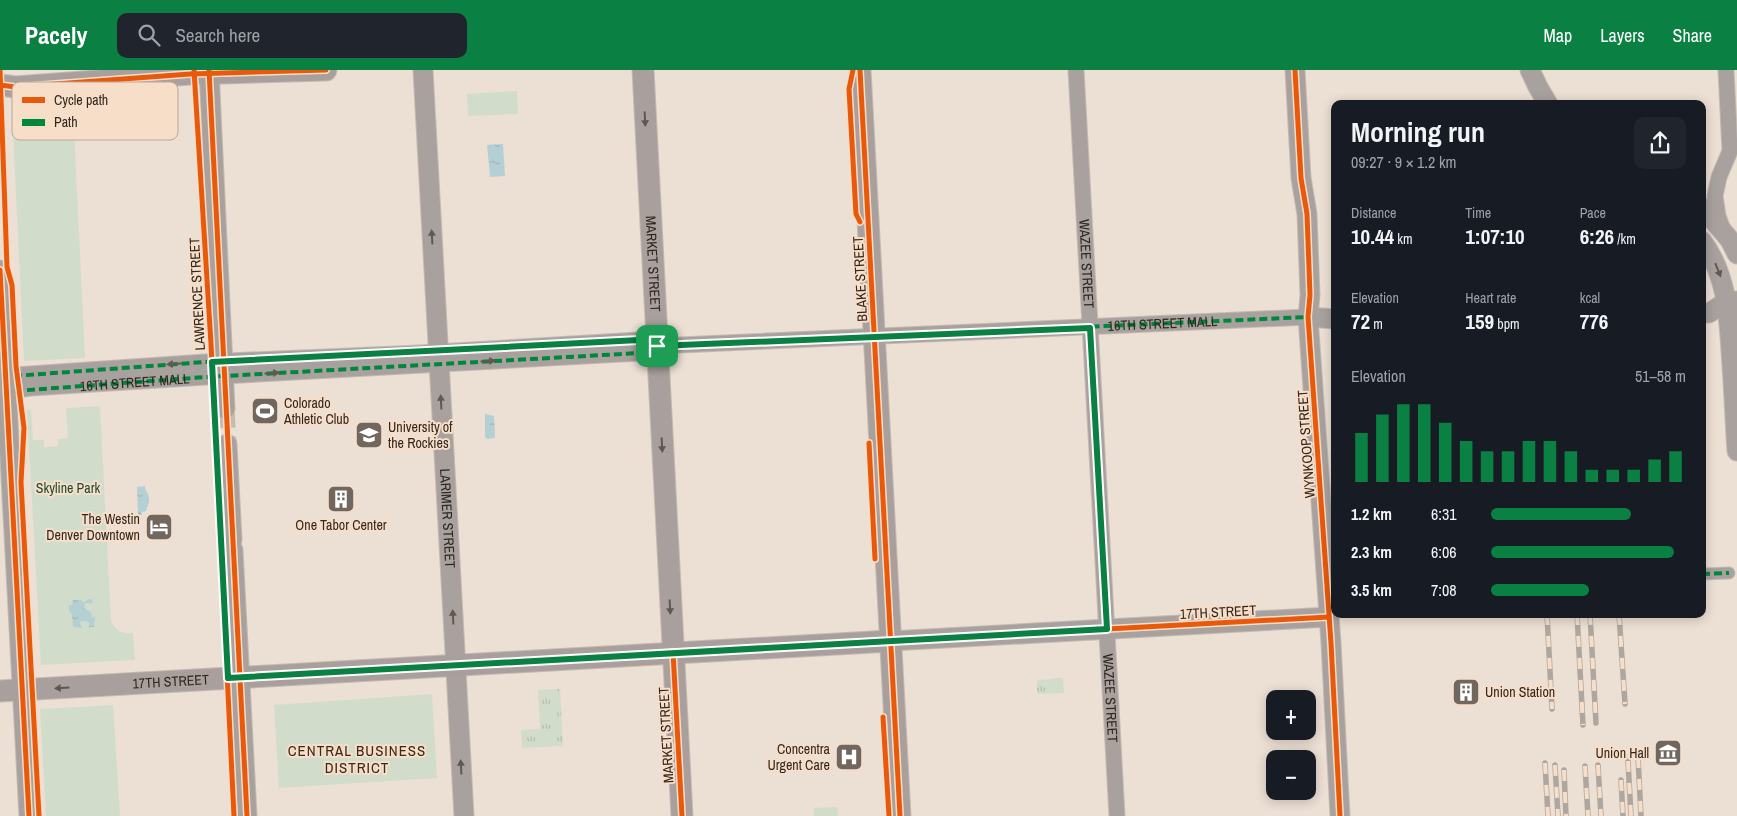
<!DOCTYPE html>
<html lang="en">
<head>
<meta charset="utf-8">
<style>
	:root { --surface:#171b24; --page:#20242c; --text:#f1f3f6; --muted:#9ea1a6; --accent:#0b8043 }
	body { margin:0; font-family:"Archivo Narrow",sans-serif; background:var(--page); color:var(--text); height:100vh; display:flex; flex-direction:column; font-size:19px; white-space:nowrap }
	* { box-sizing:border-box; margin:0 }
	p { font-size:16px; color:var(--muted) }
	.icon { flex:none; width:28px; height:28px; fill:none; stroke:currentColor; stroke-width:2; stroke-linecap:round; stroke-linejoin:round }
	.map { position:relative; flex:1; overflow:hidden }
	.panel { position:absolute; left:1331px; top:30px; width:375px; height:518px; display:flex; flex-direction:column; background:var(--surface); border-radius:10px; box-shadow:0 2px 12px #0003 }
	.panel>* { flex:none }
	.buttons { position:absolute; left:1266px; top:620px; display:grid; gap:10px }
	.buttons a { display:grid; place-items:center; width:50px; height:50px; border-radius:10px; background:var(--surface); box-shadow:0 2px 12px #0003; font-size:25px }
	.pin { position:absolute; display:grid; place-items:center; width:42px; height:42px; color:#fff; margin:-21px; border-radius:10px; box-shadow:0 2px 8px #0006 }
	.round { display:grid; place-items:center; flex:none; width:52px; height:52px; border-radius:10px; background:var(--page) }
	.overview { display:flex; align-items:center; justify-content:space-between; height:85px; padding:0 20px }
	h1 { font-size:28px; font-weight:700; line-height:38px }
	.metrics { display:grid; grid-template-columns:repeat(3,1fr); gap:8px; height:85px; padding:5px 20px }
	.metrics div { display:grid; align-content:center }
	.metrics b { font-size:21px; font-weight:700 }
	.metrics small { font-size:14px; font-weight:400 }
	.metrics p { font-size:14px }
	.chart { height:140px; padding:10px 20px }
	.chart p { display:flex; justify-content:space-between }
	.chart svg { width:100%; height:90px; margin-top:5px; stroke:var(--accent); stroke-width:6 }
	ul { padding:0 20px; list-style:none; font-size:16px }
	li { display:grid; grid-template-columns:80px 60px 1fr; align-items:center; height:38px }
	li i { height:12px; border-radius:6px; background:var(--accent) }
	header { display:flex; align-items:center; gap:30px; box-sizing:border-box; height:70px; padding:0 25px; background:var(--accent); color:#fff }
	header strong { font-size:24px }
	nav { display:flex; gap:28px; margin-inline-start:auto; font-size:18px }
	.search { width:350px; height:45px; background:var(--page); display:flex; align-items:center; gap:12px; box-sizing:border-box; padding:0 18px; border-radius:10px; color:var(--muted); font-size:19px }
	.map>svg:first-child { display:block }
	.grass { fill:url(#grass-tufts) }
	.park { fill:#d1ddca }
	.water { fill:url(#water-ripples) }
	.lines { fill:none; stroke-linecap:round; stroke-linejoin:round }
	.tertiary-tunnel { stroke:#c7bab0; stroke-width:19; stroke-dasharray:19 9; stroke-linecap:butt }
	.pedestrian-casing { stroke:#c5bab1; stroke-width:13 }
	.minor-casing { stroke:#c5bab1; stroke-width:17 }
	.tertiary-casing { stroke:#c5bab1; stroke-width:21 }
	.secondary-casing { stroke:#c5bab1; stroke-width:23 }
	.pedestrian { stroke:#a8a19e; stroke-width:11 }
	.minor { stroke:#a8a19e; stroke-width:15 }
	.tertiary { stroke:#a8a19e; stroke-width:19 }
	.secondary { stroke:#a99f9c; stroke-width:21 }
	.rail-casing { stroke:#afa6a0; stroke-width:5.5 }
	.rail { stroke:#f7dec9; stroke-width:4; stroke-dasharray:11; stroke-linecap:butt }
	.quiet { stroke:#00873e; stroke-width:4; stroke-dasharray:8 4; stroke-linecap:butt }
	.cycleway-casing { stroke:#f7dec9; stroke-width:8 }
	.cycleway { stroke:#e8590c; stroke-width:5 }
	.oneway { fill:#615751 }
	.oneway2 { fill:#615852 }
	.route-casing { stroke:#fff; stroke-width:10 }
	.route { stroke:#0b8043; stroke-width:6 }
	.labels { text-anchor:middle; stroke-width:4; stroke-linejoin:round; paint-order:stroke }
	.street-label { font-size:14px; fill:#31271f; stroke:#f7dec9 }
	.poi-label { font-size:14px; fill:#31271f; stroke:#f7dec9; text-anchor:start }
	.park-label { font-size:14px; fill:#1a4d2c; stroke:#f7dec9 }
	.neighbourhood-label { font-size:15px; letter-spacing:1px; fill:#3c2918; stroke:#f7dec9 }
	.key { fill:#f7dec9; stroke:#bca796; stroke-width:1 }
	.key-label { font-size:14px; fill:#31271f }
</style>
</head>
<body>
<header>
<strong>Pacely</strong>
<div class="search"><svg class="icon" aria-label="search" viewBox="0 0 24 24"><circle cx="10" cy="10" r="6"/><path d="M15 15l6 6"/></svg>Search here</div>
<nav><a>Map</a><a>Layers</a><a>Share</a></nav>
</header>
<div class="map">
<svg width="1737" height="746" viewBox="0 0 1737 746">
	<defs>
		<pattern id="grass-tufts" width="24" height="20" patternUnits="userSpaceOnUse" patternTransform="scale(1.25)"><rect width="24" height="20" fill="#d1ddca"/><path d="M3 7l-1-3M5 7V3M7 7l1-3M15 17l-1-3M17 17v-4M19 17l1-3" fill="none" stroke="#b4bead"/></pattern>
		<pattern id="water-ripples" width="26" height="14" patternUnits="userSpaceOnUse" patternTransform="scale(1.25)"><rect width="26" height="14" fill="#b5d0d5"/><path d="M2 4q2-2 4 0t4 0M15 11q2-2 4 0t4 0" fill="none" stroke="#9cb3b6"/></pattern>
	</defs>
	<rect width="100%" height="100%" fill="#ecdfd4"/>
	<g class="grass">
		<polygon points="1063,608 1064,623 1037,624 1037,610"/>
		<polygon points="560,619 563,676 522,678 521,660 540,659 538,620"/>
	</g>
	<g class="park">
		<polygon points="517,21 518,44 468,46 467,24"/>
		<polygon points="73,38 85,288 24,291 12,41"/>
		<path d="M100,336l11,215c6,11 11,13 22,12l2,27 -94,5 -14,-255h4l2,30h11v7l14,-1v-7l10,-1 -2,-30z"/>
		<polygon points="432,624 437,708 279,718 274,635"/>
		<polygon points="113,635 120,746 46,746 40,639"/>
		<polygon points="837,737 838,746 814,746 814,738"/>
	</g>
	<g class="water">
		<polygon points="503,74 505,106 490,107 487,75"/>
		<polygon points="485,344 494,346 495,367 494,368 487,369 485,367"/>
		<path d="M145,416c0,6 3,5 4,11 1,5 -2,10 -3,14l-5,1 1,3h-4l-1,-28z"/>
		<polygon points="89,529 92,529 93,533 90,533 89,535 89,533 85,533 84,538 91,542 92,548 95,546 94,557 89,557 89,552 81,551 80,554 82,558 73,557 72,544 69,541 69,535 72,535 73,530 81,530 83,533"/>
	</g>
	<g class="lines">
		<polyline class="tertiary-tunnel" points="225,339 227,374"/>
		<g class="pedestrian-casing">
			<polyline id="pedestrian" points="1702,504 1729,503"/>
		</g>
		<g class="minor-casing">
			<g id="minor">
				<path id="s1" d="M1076,0l41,746"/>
				<polyline points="1722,157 1718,146 1715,126 1719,107 1730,81 1726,0"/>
				<polyline points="0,306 205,292 420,283 639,270 657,276 1308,247"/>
				<polyline points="0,322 31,318 206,307 640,283 657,276"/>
			</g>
		</g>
		<g class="tertiary-casing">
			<g id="tertiary">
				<polyline points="209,0 225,339"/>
				<path id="s2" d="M423,0l41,746"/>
				<polyline points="1295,0 1301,108 1307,144 1310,225 1308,247 1331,573 1340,746"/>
				<polyline points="1530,0 1538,17 1548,34"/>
				<polyline points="1702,137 1730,170 1737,184"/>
				<path d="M1702,171c27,36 27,82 30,125 2,28 3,57 5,85"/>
				<polyline points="0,200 29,746"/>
				<polyline points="1702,243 1709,243 1726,232 1736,231"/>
				<polyline points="1308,247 1335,249"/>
				<polyline points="227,374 232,470"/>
				<polyline points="233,480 247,746"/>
				<polyline points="890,571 1329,547"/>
			</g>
		</g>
		<g class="secondary-casing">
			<g id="secondary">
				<path id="s3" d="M643,0l39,746"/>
				<polyline points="860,0 900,746"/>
				<polyline points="0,15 15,17 190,4 326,0"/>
				<path id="s4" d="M0,621l890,-50"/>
			</g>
		</g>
		<use href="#pedestrian" class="pedestrian"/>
		<use href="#minor" class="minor"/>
		<use href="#tertiary" class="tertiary"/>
		<use href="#secondary" class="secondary"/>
		<g class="rail-casing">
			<g id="rail">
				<polyline points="1547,544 1552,639"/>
				<polyline points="1577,544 1583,655"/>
				<polyline points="1590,544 1596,653"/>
				<polyline points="1619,544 1625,634"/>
				<polyline points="1638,687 1641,746"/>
				<polyline points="1628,691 1631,746"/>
				<polyline points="1545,693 1548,746"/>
				<polyline points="1555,695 1558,746"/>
				<polyline points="1598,695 1601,746"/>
				<polyline points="1585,696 1588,746"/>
				<polyline points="1564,700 1566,746"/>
				<polyline points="1621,710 1623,746"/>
			</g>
		</g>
		<use href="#rail" class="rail"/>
		<g class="quiet">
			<path id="s5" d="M14,306l191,-14 215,-9 219,-13 18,6 651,-29"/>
			<path id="s6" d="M15,321l191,-14 434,-24 17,-7"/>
			<polyline points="1702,504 1729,503"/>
		</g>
		<g class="cycleway-casing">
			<g id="cycleway">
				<polyline points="0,0 7,197 12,215 16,296 24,358 21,412 39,746"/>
				<polyline points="194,0 211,274 234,746"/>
				<polyline points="209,0 247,746"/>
				<polyline points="853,0 849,19 856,144 860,152"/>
				<polyline points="860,0 900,746"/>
				<polyline points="1295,0 1301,108 1307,144 1310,225 1308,247 1331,573 1340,746"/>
				<polyline points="0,15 15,17 190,4 326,0"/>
				<polyline points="0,200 29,746"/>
				<polyline points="869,373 875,489"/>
				<polyline points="1107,559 1329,547"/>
				<polyline points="673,582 682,746"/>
				<polyline points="883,647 889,746"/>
			</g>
		</g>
		<use href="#cycleway" class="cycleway"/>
	</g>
	<defs><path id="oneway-solid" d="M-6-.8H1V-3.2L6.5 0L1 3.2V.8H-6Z" transform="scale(1.25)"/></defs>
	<g class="oneway">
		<use href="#oneway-solid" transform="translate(645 49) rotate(87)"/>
		<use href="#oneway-solid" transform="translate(662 375) rotate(87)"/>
		<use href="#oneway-solid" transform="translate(670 537) rotate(87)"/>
		<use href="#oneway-solid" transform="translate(62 618) rotate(176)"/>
	</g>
	<g class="oneway2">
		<use href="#oneway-solid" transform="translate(432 167) rotate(-93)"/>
		<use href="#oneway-solid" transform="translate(1718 200) rotate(68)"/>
		<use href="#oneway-solid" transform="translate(488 291) rotate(-3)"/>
		<use href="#oneway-solid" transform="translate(174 294) rotate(176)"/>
		<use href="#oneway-solid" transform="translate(272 303) rotate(-3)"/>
		<use href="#oneway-solid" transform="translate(441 332) rotate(-93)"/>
		<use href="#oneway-solid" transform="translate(453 547) rotate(-93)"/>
		<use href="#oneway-solid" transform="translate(461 697) rotate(-93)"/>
	</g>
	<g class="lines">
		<g class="route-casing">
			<polygon id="route" points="1090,258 1107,559 228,608 212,292 639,270 657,276"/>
		</g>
		<use href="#route" class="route"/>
	</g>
	<defs>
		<g id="stadium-square" transform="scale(1.4375)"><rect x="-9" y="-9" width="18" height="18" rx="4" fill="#72675e" stroke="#f7dec9"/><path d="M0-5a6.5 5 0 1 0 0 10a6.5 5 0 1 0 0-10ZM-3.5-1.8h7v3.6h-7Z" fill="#fff"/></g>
		<g id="university-square" transform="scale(1.4375)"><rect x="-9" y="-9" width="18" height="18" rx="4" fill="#72675e" stroke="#f7dec9"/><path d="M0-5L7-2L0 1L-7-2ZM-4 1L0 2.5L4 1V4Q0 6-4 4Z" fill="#fff"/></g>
		<g id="building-square" transform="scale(1.4375)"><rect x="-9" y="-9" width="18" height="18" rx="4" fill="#72675e" stroke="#f7dec9"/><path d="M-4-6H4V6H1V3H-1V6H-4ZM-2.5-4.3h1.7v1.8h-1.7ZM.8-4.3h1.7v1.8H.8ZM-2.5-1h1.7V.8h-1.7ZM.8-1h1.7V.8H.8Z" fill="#fff"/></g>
		<g id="hotel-square" transform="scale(1.4375)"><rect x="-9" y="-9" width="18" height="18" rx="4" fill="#72675e" stroke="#f7dec9"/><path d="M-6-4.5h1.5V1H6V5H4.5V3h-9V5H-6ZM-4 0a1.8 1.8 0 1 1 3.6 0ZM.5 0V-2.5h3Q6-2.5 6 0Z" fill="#fff"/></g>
		<g id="museum-square" transform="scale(1.4375)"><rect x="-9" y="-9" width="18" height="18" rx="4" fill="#72675e" stroke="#f7dec9"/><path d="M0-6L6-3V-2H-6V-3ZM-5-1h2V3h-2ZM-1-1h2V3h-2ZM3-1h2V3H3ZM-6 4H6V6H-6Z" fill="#fff"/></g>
		<g id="hospital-square" transform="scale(1.4375)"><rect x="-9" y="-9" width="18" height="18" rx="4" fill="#72675e" stroke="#f7dec9"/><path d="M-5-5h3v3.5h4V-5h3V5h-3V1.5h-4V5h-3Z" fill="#fff"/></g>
	</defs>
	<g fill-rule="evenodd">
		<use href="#stadium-square" x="265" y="341"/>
		<use href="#university-square" x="369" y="365"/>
		<use href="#building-square" x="341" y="429"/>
		<use href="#hotel-square" x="159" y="457"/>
		<use href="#building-square" x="1466" y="622"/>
		<use href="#museum-square" x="1668" y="683"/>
		<use href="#hospital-square" x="849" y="687"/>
	</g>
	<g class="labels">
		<g class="street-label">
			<text dy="5" stroke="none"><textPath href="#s3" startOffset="194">MARKET STREET</textPath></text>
			<text dy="5" stroke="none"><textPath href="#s1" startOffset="194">WAZEE STREET</textPath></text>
			<text transform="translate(860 209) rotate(-93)" y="5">BLAKE STREET</text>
			<text transform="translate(197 224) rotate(-93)" y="5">LAWRENCE STREET</text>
			<text dy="5" stroke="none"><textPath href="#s5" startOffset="1151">16TH STREET MALL</textPath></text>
			<text dy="5" stroke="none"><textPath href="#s6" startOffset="120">16TH STREET MALL</textPath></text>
			<text transform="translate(1306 374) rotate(-94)" y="5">WYNKOOP STREET</text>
			<text dy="5" stroke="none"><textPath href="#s2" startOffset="449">LARIMER STREET</textPath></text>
			<text transform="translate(1218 542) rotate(-3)" y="5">17TH STREET</text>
			<text dy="5" stroke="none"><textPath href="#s4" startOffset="171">17TH STREET</textPath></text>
			<text dy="5" stroke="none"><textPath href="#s1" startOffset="629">WAZEE STREET</textPath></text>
			<text transform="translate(666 665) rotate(-93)" y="5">MARKET STREET</text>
		</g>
		<g class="poi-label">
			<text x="284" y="338">Colorado<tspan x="284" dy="16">Athletic Club</tspan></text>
			<text x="388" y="362">University of<tspan x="388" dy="16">the Rockies</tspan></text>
			<text x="140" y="454" text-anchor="end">The Westin<tspan x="140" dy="16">Denver Downtown</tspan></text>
			<text x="341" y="460" text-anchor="middle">One Tabor Center</text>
			<text x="1485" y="627">Union Station</text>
			<text x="830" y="684" text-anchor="end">Concentra<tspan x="830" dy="16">Urgent Care</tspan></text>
			<text x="1649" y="688" text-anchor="end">Union Hall</text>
		</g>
		<g class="park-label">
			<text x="68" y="423">Skyline Park</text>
		</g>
		<g class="neighbourhood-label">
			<text x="357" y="686">CENTRAL BUSINESS<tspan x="357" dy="17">DISTRICT</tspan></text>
		</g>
	</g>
	<rect x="12" y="12" width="166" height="58" rx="8" class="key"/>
	<rect x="22" y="27" width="23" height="6" fill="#e8590c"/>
	<rect x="22" y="49" width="23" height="7" fill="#00873e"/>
	<g class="key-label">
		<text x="54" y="35">Cycle path</text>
		<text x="54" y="57">Path</text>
	</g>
</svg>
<div class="buttons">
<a>+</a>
<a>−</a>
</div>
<div class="pin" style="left:657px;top:276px;background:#1e9e55"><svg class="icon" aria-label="arrive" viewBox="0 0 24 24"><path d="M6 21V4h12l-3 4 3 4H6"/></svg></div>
<section class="panel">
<div class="overview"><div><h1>Morning run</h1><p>09:27 · 9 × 1.2 km</p></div><a class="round"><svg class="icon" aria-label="share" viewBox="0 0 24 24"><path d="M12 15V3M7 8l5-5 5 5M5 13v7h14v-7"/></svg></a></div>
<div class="metrics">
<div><p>Distance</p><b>10.44<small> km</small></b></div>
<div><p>Time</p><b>1:07:10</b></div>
<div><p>Pace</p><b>6:26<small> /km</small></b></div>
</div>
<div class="metrics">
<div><p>Elevation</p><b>72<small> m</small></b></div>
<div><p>Heart rate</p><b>159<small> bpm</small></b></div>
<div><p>kcal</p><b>776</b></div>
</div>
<div class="chart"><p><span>Elevation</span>51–58 m</p>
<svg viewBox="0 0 160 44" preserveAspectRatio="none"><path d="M5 44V20M15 44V11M25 44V6M35 44V6M45 44V15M55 44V24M65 44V29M75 44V29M85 44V24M95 44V24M105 44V29M115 44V38M125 44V38M135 44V38M145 44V33M155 44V29"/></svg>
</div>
<ul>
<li><b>1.2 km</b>6:31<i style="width:72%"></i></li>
<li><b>2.3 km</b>6:06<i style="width:94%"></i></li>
<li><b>3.5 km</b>7:08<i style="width:50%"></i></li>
</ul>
</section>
</div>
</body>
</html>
